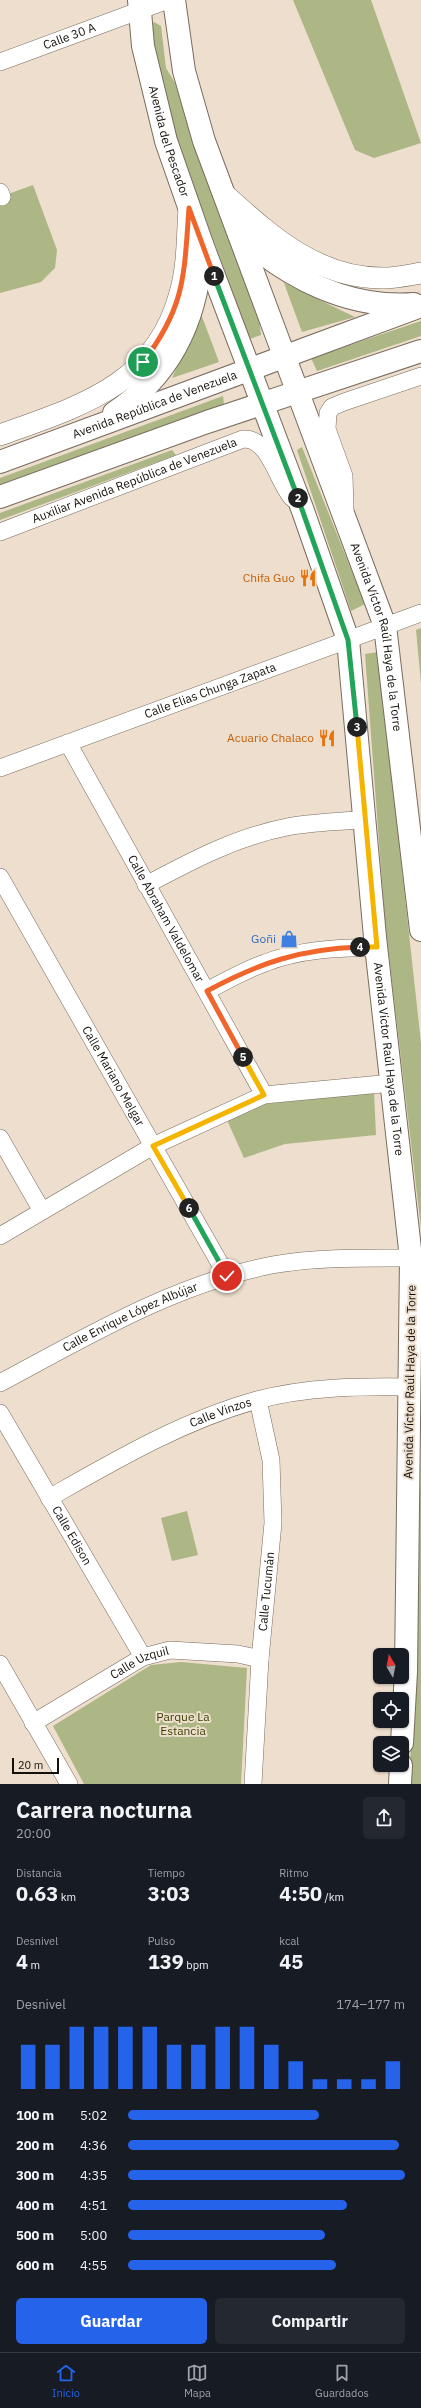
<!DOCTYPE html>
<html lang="es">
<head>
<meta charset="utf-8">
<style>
	:root { --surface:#171b24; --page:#242831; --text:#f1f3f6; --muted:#9ea1a6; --line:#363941; --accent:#2563eb }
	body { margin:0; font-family:"IBM Plex Sans",sans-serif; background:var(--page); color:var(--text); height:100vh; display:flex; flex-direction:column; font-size:15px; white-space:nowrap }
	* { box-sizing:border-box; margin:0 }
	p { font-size:13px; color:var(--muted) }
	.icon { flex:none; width:22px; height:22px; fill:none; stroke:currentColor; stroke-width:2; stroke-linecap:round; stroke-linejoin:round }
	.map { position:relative; height:1784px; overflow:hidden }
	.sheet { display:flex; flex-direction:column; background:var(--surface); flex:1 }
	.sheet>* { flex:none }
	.needle { width:26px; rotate:350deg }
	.fabs { position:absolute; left:373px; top:1648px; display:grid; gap:8px }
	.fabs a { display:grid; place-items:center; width:36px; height:36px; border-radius:6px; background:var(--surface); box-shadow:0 1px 3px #0004; font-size:20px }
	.scale { position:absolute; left:12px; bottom:10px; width:47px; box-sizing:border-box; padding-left:4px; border:2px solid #15100a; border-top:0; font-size:11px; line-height:14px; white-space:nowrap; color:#15100a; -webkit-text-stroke:3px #eddecd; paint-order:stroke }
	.pin { position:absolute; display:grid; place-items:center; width:34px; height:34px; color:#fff; margin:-17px; border:2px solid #fff; border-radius:50%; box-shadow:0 1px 4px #0007 }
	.km { position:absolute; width:20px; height:20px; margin:-10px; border-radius:50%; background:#222; color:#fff; font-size:11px; line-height:20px; text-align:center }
	.round { display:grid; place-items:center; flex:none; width:42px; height:42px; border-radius:6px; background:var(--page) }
	.summary { display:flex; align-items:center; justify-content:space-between; height:68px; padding:0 16px }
	h1 { font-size:22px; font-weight:700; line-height:30px }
	.figures { display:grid; grid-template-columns:repeat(3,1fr); gap:6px; height:68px; padding:4px 16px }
	.figures div { display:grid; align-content:center }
	.figures b { font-size:20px; font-weight:700 }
	.figures small { font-size:11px; font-weight:400 }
	.figures p { font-size:11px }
	.chart { height:112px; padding:8px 16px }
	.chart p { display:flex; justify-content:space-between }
	.chart svg { width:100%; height:72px; margin-top:4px; stroke:var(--accent); stroke-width:6 }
	.action { display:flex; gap:8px; margin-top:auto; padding:8px 16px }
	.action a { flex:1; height:46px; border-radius:6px; background:var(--accent); color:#fff; font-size:16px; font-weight:700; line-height:46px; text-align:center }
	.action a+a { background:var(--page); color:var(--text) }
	ul { padding:0 16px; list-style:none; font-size:13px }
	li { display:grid; grid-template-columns:64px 48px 1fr; align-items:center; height:30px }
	li i { height:10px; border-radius:5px; background:var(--accent) }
	.menu { display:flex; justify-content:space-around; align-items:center; height:56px; border-top:1px solid var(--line); background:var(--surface); font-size:11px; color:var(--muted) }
	.menu a { display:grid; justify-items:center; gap:2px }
	.menu .active { color:var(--accent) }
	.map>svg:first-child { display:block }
	.green { fill:#adb685 }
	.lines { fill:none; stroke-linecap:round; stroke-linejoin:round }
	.minor-casing { stroke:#796c5d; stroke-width:18 }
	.tertiary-casing { stroke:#796c5d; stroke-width:22 }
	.secondary-casing { stroke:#796c5d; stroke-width:24 }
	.primary-casing { stroke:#796c5d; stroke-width:24 }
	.minor { stroke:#fff; stroke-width:17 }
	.tertiary { stroke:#fff; stroke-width:21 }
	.secondary { stroke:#fff; stroke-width:22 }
	.primary { stroke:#fff; stroke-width:22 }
	.split-1-casing { stroke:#fff; stroke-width:8 }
	.split-2-casing { stroke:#fff; stroke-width:8 }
	.split-3-casing { stroke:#fff; stroke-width:8 }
	.split-4-casing { stroke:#fff; stroke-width:8 }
	.split-5-casing { stroke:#fff; stroke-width:8 }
	.split-6-casing { stroke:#fff; stroke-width:8 }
	.split-7-casing { stroke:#fff; stroke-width:8 }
	.split-1 { stroke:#f0652b; stroke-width:5 }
	.split-2 { stroke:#22a559; stroke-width:5 }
	.split-3 { stroke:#22a559; stroke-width:5 }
	.split-4 { stroke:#f5b400; stroke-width:5 }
	.split-5 { stroke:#f0652b; stroke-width:5 }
	.split-6 { stroke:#f5b400; stroke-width:5 }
	.split-7 { stroke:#22a559; stroke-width:5 }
	.labels { text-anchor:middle; stroke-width:4; stroke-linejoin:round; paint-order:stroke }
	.street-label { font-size:12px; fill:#15100a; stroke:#eddecd }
	.food-label { font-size:12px; fill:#c56008; stroke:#eddecd; text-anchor:end }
	.shop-label { font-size:12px; fill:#366cbe; stroke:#eddecd; text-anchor:end }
	.park-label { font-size:12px; fill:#3a4200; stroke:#eddecd }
</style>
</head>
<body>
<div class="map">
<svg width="421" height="1784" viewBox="0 0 421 1784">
	<rect width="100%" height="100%" fill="#eddecd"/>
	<g class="green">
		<polygon points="293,0 371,0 421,143 374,158 355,150"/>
		<polygon points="154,22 161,26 166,68 175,83 186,119 259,318 261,335 250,339 170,123 153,50 152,25"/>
		<polygon points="33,185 57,250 55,268 41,282 0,293 0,197"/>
		<polygon points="284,283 355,317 302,332"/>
		<polygon points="201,314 219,362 172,378"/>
		<polygon points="421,321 421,336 317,371 311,358"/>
		<polygon points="223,396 224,404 0,487 0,478"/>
		<polygon points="302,447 365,604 351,611 297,450"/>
		<polygon points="172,450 176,455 0,520 0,513"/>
		<polygon points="421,628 421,683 416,630"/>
		<polygon points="378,652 421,1043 421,1228 385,922 365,654"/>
		<polygon points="374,1092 376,1135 285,1144 244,1158 227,1120 265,1104"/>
		<polygon points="421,1446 421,1784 409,1784 417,1637"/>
		<polygon points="187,1511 198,1555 172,1561 161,1518"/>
		<polygon points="181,1662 247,1668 241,1784 84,1784 53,1726 151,1665"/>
	</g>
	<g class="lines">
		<g class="minor-casing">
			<g id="minor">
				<path id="s1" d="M0,62l168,-62"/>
				<polyline points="0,192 2,197"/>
				<polyline points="345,509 344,476 327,429 328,413 332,407 344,402 421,376"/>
				<path id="s2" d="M0,532l243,-93c26,-2 34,42 49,59"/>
				<path id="s3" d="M68,743l196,352"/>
				<path id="s4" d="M0,768l421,-155"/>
				<path id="s5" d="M0,877l227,399"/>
				<path d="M146,885c45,-24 90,-48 141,-58 26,-5 53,-5 79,-8"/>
				<path d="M207,991c18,-10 38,-21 58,-28 35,-14 75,-15 112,-16"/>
				<polyline points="0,1138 42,1211"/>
				<polyline points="0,1236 153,1146 264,1095 392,1083"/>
				<path id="s6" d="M0,1383c86,-46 174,-99 272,-118 45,-8 92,-7 139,-7l10,-2"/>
				<path id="s7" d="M0,1413l143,244"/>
				<path id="s8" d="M49,1498c67,-38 133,-77 208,-98 49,-13 103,-14 153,-13"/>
				<polyline points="0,1664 69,1784"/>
				<path id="s9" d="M33,1723l110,-66 27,-7 68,4 22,5"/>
				<path id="s10" d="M253,1784l7,-125 13,-136 -2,-63 -13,-60"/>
			</g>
		</g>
		<g class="tertiary-casing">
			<g id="tertiary">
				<path d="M223,193c47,42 94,86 161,85 12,0 25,-3 37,-5"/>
				<path d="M0,435c80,-29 156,-50 180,-142 8,-28 7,-57 9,-85"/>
			</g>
		</g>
		<g class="secondary-casing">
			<g id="secondary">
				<path id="s11" d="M139,0l4,46 23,95 36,103 101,267 45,129 27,297 36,321 -5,414 -4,71"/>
				<path id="s12" d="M174,0l10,71 20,70 181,485 36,304"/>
				<polyline points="400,1784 401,1765"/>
			</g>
		</g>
		<g class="primary-casing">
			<g id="primary">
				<path d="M239,234c48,43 108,75 175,70"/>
				<path d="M114,413c60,-40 85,-99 88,-169"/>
				<path id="s13" d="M0,462l421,-156"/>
				<polyline points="0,497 207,422 421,351"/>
			</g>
		</g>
		<use href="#minor" class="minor"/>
		<use href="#tertiary" class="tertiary"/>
		<use href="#secondary" class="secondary"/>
		<use href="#primary" class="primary"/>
	</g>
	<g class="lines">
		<g class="split-1-casing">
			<path id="split-1" d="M143,362c43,-56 41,-88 46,-154l25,68"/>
		</g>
		<g class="split-2-casing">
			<polyline id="split-2" points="214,276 298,498"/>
		</g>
		<g class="split-3-casing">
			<polyline id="split-3" points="298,498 348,640 357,727"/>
		</g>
		<g class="split-4-casing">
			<polyline id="split-4" points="357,727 377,947 360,947"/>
		</g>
		<g class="split-5-casing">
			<path id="split-5" d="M243,1057l-36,-66c52,-28 93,-42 153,-44"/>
		</g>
		<g class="split-6-casing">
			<polyline id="split-6" points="189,1208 153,1146 264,1095 243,1057"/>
		</g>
		<g class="split-7-casing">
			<polyline id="split-7" points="189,1208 227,1276"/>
		</g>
		<use href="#split-1" class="split-1"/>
		<use href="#split-2" class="split-2"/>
		<use href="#split-3" class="split-3"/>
		<use href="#split-4" class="split-4"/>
		<use href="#split-5" class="split-5"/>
		<use href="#split-6" class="split-6"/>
		<use href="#split-7" class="split-7"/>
	</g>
	<defs>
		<g id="restaurant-bare" transform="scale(1.38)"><path d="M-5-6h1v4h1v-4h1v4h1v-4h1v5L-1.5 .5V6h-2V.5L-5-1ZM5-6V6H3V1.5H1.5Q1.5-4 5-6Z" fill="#e8710a" stroke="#eddecd" stroke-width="2.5" paint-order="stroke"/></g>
		<g id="shop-bare" transform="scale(1.38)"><path d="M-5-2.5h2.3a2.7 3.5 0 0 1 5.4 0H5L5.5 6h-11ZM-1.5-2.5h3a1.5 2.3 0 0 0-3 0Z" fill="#3f7fe0" stroke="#eddecd" stroke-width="2.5" paint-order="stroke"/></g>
	</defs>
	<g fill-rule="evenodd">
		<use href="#restaurant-bare" x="308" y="578"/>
		<use href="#restaurant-bare" x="327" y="738"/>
		<use href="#shop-bare" x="289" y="939"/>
	</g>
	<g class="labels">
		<g class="street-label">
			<text dy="4" stroke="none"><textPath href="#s1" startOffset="74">Calle 30 A</textPath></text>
			<text dy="4" stroke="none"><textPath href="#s11" startOffset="145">Avenida del Pescador</textPath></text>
			<text dy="4" stroke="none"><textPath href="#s13" startOffset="165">Avenida República de Venezuela</textPath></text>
			<text dy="4" stroke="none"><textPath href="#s2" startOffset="144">Auxiliar Avenida República de Venezuela</textPath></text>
			<text dy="4" stroke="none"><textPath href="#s12" startOffset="671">Avenida Víctor Raúl Haya de la Torre</textPath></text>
			<text dy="4" stroke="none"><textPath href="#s4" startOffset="224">Calle Elias Chunga Zapata</textPath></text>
			<text dy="4" stroke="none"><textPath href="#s3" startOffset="201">Calle Abraham Valdelomar</textPath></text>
			<text dy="4" stroke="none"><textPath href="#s11" startOffset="1096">Avenida Víctor Raúl Haya de la Torre</textPath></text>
			<text dy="4" stroke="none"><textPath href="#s5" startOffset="229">Calle Mariano Melgar</textPath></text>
			<text dy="4" stroke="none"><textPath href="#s6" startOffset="146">Calle Enrique López Albújar</textPath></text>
			<text transform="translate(410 1382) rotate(-89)" y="4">Avenida Víctor Raúl Haya de la Torre</text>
			<text dy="4" stroke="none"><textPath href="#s8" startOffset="192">Calle Vinzos</textPath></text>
			<text dy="4" stroke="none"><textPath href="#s7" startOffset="142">Calle Edison</textPath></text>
			<text dy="4" stroke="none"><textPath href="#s10" startOffset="193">Calle Tucumán</textPath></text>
			<text dy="4" stroke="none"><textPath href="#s9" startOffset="123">Calle Uzquil</textPath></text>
		</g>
		<g class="food-label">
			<text x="295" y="582">Chifa Guo</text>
			<text x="314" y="742">Acuario Chalaco</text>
		</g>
		<g class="shop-label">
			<text x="276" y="943">Goñi</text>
		</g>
		<g class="park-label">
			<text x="183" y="1721">Parque La<tspan x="183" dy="14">Estancia</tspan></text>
		</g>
	</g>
</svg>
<div class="fabs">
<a><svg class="needle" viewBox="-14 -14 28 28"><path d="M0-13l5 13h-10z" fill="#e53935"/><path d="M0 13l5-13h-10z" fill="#9ea1a6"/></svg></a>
<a><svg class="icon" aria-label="locate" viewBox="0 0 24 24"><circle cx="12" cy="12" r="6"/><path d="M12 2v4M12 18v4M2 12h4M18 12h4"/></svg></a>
<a><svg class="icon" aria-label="layers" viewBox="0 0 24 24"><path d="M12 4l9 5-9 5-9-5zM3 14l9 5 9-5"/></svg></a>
</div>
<div class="scale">20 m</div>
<div class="pin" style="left:143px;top:362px;background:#1e9e55"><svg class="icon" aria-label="arrive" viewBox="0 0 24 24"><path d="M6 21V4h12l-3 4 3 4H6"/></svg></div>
<div class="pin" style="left:227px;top:1276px;background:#d93025"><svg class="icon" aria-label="check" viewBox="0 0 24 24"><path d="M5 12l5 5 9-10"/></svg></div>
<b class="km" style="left:214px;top:276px">1</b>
<b class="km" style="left:298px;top:498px">2</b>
<b class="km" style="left:357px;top:727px">3</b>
<b class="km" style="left:360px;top:947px">4</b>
<b class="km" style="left:243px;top:1057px">5</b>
<b class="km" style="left:189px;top:1208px">6</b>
</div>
<section class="sheet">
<div class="summary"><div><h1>Carrera nocturna</h1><p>20:00</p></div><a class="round"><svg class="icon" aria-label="share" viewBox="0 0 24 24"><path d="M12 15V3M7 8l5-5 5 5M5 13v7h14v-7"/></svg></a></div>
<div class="figures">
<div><p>Distancia</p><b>0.63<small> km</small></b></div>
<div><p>Tiempo</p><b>3:03</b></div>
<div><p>Ritmo</p><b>4:50<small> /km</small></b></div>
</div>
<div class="figures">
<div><p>Desnivel</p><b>4<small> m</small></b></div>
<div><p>Pulso</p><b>139<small> bpm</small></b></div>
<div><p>kcal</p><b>45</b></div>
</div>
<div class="chart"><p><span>Desnivel</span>174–177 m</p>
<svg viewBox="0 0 160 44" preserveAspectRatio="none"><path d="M5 44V17M15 44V17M25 44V6M35 44V6M45 44V6M55 44V6M65 44V17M75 44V17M85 44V6M95 44V6M105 44V17M115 44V27M125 44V38M135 44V38M145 44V38M155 44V27"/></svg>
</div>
<ul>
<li><b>100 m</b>5:02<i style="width:69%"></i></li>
<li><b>200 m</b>4:36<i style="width:98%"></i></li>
<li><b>300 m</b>4:35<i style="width:100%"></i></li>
<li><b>400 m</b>4:51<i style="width:79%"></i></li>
<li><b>500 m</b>5:00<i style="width:71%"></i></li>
<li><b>600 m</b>4:55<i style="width:75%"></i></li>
</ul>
<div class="action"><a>Guardar</a><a>Compartir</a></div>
</section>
<nav class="menu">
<a class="active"><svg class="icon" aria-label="home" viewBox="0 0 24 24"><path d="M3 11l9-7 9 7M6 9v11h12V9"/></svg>Inicio</a>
<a><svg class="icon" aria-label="map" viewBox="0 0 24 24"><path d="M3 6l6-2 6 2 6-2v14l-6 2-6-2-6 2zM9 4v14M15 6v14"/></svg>Mapa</a>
<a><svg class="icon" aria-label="saved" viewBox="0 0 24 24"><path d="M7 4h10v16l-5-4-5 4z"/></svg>Guardados</a>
</nav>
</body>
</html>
